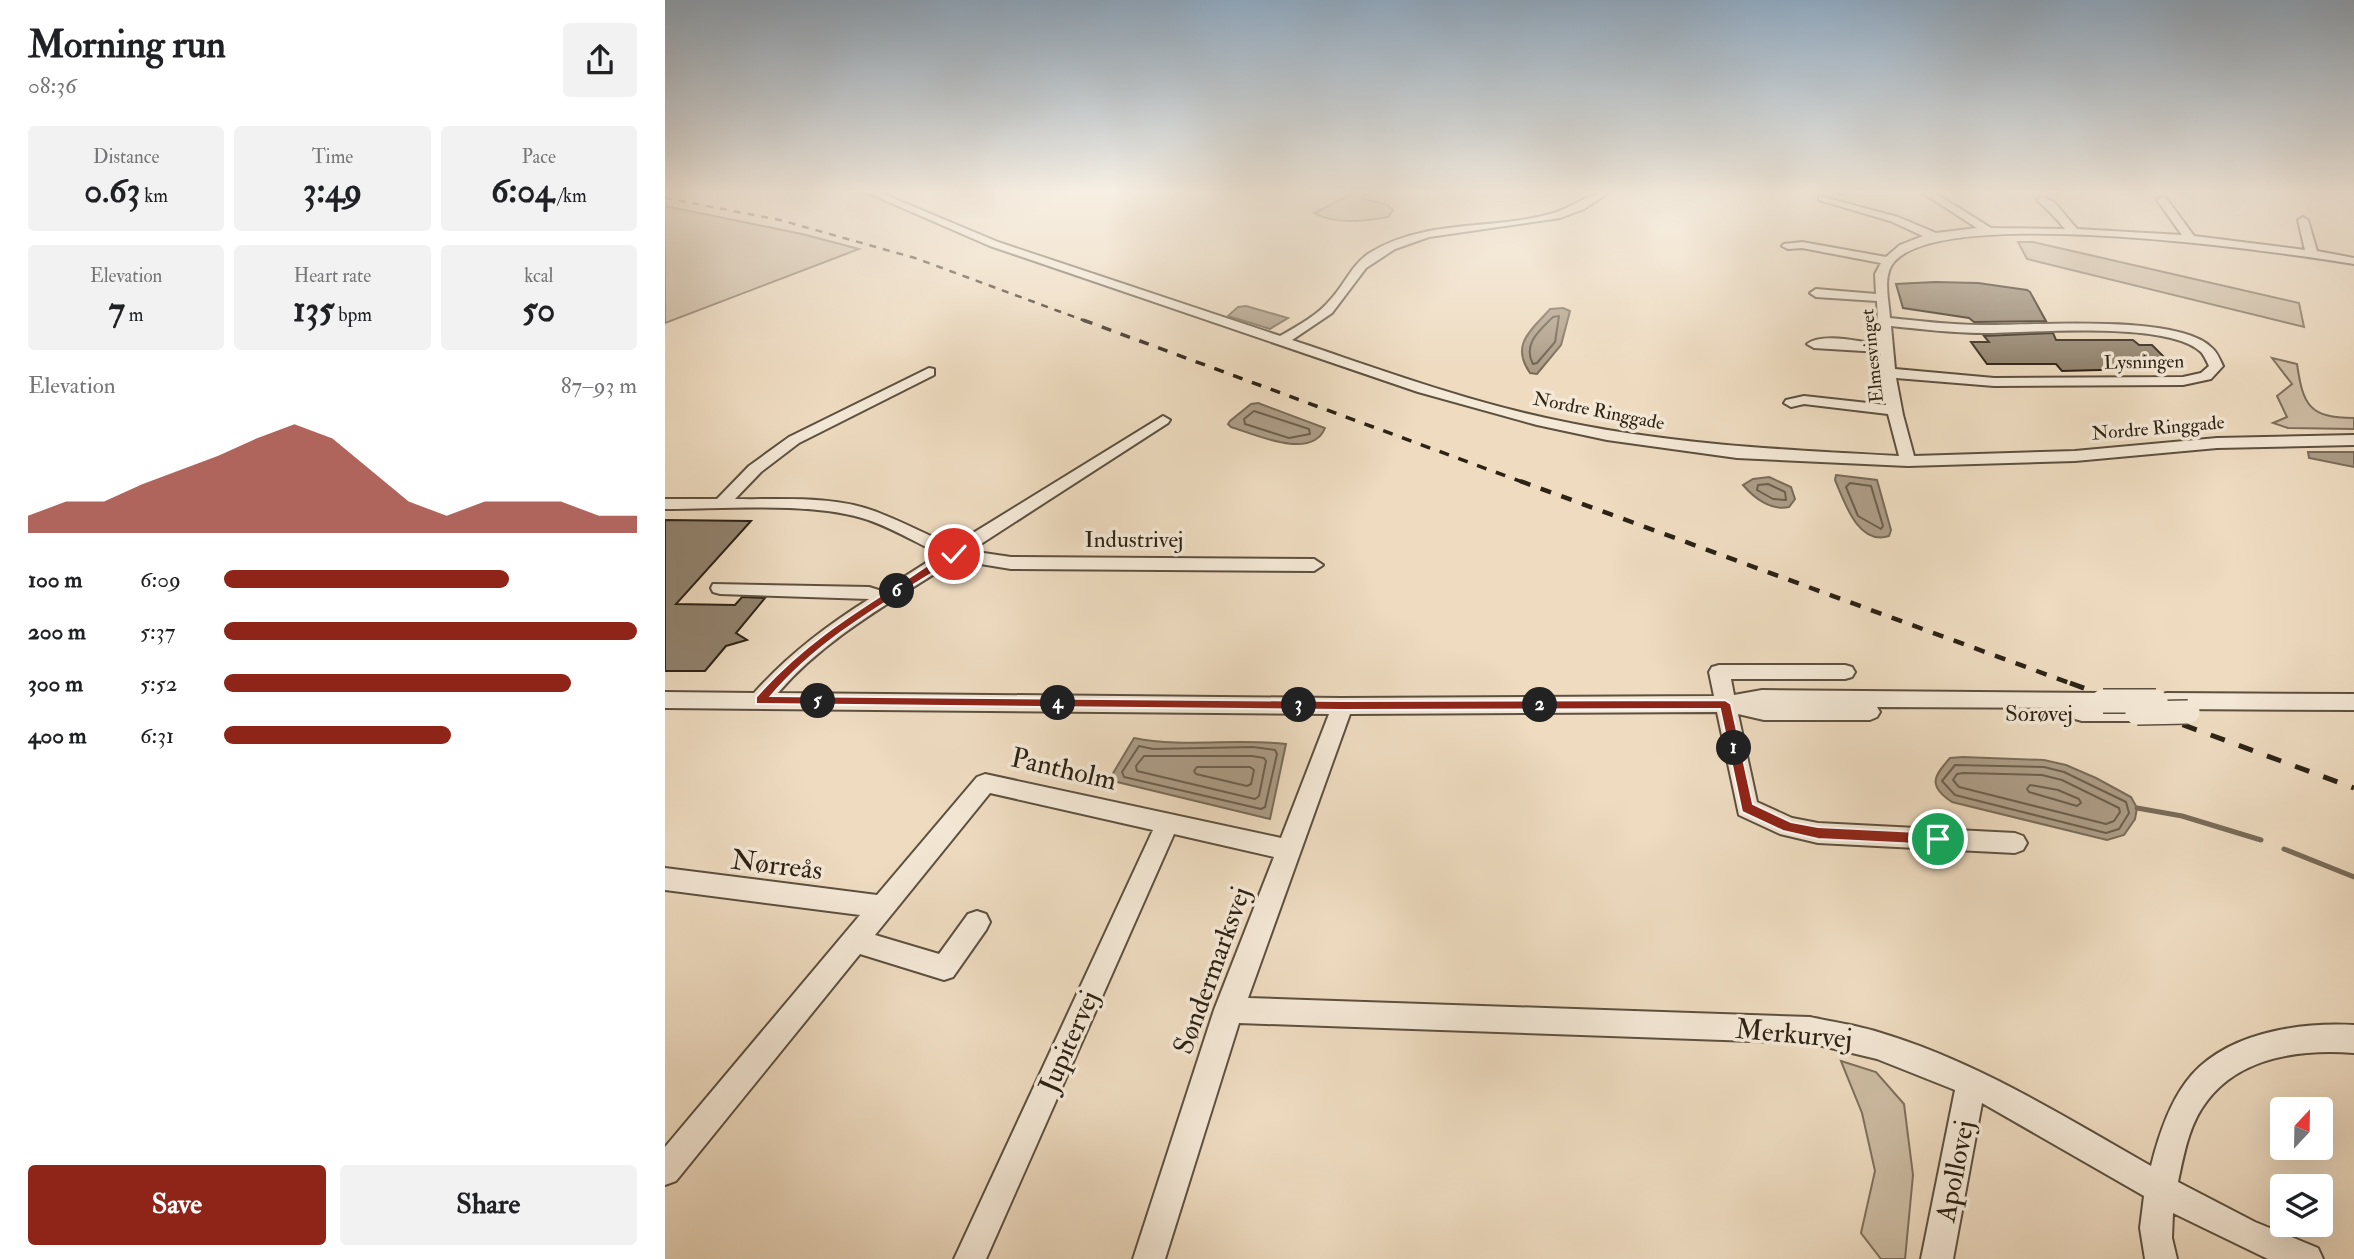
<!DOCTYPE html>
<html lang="en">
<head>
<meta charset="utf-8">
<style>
	:root { --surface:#fff; --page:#f2f2f2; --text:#202124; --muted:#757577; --accent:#8f2418 }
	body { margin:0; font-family:"IM FELL Double Pica",serif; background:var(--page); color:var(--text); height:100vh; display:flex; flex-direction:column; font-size:26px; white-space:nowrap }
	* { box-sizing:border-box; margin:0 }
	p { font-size:23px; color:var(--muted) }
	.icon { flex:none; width:38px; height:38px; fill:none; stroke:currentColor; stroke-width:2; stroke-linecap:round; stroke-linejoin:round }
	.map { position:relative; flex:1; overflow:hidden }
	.sheet { display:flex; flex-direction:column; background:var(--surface); width:665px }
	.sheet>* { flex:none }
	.needle { width:46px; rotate:22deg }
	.controls { position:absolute; left:1605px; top:1097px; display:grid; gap:14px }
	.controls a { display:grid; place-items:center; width:63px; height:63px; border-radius:7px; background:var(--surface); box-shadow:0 7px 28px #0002; font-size:35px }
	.pin { position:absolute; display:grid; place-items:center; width:60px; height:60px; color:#fff; margin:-30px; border:4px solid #fff; border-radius:50%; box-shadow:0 2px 7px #0007 }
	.km { position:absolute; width:35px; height:35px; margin:-18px; border-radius:50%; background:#222; color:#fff; font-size:19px; line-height:35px; text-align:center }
	.round { display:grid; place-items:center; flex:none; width:74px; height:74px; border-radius:7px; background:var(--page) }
	.head { display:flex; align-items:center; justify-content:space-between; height:119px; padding:0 28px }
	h1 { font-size:38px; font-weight:700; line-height:52px }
	.stats { display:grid; grid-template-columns:repeat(3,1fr); gap:10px; height:119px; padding:7px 28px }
	.stats div { display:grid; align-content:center; border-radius:7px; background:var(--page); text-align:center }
	.stats b { font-size:35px; font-weight:700 }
	.stats small { font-size:19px; font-weight:400 }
	.stats p { font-size:19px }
	.chart { height:196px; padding:14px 28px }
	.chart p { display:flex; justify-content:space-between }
	.chart svg { width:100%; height:126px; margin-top:7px; fill:var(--accent); opacity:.7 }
	.action { display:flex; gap:14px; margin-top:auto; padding:14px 28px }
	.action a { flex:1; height:80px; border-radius:7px; background:var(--accent); color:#fff; font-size:28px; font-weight:700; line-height:80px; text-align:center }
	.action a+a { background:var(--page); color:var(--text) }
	ul { padding:0 28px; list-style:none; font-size:23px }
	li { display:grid; grid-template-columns:112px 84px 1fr; align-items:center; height:52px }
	li i { height:18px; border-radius:9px; background:var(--accent) }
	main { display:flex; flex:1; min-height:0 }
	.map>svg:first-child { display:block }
	.green { fill:#cdbca3; stroke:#7d6f5c; stroke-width:2 }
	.water { fill:#ac9c86; stroke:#796b58; stroke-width:2 }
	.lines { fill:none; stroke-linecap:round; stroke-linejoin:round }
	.shore { stroke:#6c5f4d; stroke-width:2 }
	.stream { stroke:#796b58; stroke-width:5 }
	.building { fill:#91826d; stroke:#2d2214; stroke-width:2 }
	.minor-casing { stroke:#5d503f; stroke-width:4 }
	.minor { fill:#f4e8d6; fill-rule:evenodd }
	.rail-far3 { stroke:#2d2214; stroke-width:2.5; stroke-dasharray:7 7; stroke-linecap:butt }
	.rail-far2 { stroke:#2d2214; stroke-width:3.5; stroke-dasharray:10 10; stroke-linecap:butt }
	.rail-far1 { stroke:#2d2214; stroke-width:4.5; stroke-dasharray:11 11; stroke-linecap:butt }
	.rail { stroke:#2d2214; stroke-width:5; stroke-dasharray:15 15; stroke-linecap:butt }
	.minor-bridge-casing { stroke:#5d503f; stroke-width:26; stroke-linecap:butt }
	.minor-bridge { stroke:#f4e8d6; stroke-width:23 }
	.route { fill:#8f2418; stroke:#fff; stroke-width:2 }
	.labels { text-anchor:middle; stroke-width:7; stroke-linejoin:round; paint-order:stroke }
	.far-street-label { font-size:19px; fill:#2d2214; stroke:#f4e8d6 }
	.street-label { font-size:23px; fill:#2d2214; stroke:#f4e8d6 }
	.near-street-label { font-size:28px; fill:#2d2214; stroke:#f4e8d6 }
</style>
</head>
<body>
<main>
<section class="sheet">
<div class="head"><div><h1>Morning run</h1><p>08:36</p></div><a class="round"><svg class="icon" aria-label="share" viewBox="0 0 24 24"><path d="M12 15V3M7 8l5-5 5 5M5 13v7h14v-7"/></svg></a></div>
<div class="stats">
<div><p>Distance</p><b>0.63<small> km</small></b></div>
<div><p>Time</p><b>3:49</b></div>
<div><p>Pace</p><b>6:04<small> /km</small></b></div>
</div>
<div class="stats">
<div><p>Elevation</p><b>7<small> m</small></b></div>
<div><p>Heart rate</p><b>135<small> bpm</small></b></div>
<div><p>kcal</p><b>50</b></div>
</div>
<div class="chart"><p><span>Elevation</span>87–93 m</p>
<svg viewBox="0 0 160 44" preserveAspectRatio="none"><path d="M0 44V38L10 33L20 33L30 27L40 22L50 17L60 11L70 6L80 11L90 22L100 33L110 38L120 33L130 33L140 33L150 38L160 38V44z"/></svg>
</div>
<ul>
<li><b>100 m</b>6:09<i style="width:69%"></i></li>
<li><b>200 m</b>5:37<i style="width:100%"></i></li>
<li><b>300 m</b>5:52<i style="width:84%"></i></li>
<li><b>400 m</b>6:31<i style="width:55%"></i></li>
</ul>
<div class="action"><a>Save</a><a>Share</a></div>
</section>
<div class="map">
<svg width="1689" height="1259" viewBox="0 0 1689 1259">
	<rect width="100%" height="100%" fill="#eedbc0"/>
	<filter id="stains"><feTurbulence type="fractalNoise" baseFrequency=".00286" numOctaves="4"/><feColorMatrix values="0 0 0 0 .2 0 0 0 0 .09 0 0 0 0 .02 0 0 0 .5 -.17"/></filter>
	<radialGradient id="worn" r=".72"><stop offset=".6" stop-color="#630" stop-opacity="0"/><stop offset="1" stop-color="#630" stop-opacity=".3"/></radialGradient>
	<g class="green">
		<path d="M688,193h18l-8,3v3l23,5 7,6 -5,7c-23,4 -53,8 -74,-4z"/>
		<polygon points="0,206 137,234 194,249 0,323"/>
		<polygon points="1353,242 1368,242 1634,303 1639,327 1362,259"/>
		<path d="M1607,358l25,6c6,41 12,54 57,54v11l-66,-1 -15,-5 14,-6 -10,-21 15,-12z"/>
		<polygon points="1176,1061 1211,1072 1239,1104 1248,1175 1240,1259 1216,1259 1196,1233 1210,1171 1197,1113"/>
	</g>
	<g class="water">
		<polygon points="581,306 623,318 605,329 563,316 573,307"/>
		<path d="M898,308l7,3 -9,34 -24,29 -7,-1c-20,-29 1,-42 20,-64z"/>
		<path d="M593,403l67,25c-13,33 -71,6 -94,-1l-3,-3 2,-3 21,-17z"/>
		<polygon points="1643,452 1689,452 1689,467 1644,458"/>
		<path d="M1171,475l41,5 14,50 -2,6c-31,10 -45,-35 -54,-56z"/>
		<path d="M1104,477l22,10 4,12 -6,8c-18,4 -35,-9 -46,-22l10,-6z"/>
		<path d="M469,738c49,10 102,0 152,6l-16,75 -161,-39z"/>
		<path d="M1298,757l81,3 22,5 30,13 35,19 6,11 -2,11 -11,16 -17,5 -155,-38c-24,-16 -19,-25 -2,-44z"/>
	</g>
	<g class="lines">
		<g class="shore">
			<path d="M894,316l-4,26 -18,21 -4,1c-11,-20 7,-34 20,-47z"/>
			<polygon points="589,411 644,429 645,434 624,438 580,424 579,419"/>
			<polygon points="1185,483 1206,486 1218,526 1216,529 1193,516 1181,487"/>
			<polygon points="1103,484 1120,492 1121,500 1108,499 1092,490 1093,485"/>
			<polygon points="474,746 488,749 588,747 610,750 612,754 600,807 596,809 459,777 457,772"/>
			<polygon points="479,756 587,756 599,758 601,761 594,796 590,799 472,771 471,766"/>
			<polygon points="1290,765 1379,767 1399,772 1461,802 1464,813 1454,829 1441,833 1290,795 1277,781"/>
			<polygon points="532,767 585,767 589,770 586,784 582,786 531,774 529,771"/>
			<polygon points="1298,773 1377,775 1397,780 1454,808 1455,812 1449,821 1441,824 1294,787 1288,780 1292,774"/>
			<polygon points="1365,785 1393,790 1414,799 1416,803 1412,806 1364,792 1362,789"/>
		</g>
		<g class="stream">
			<polyline points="1472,808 1517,816 1596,840"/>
			<polyline points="1619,849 1689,877"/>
		</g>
	</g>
	<g class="building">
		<polygon points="1270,282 1313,283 1362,290 1365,292 1381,321 1309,322 1304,318 1238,308 1231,284"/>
		<polygon points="1388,333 1391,340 1468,340 1474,345 1487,345 1510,368 1397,371 1391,364 1322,364 1306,342 1324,342 1319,336"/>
		<polygon points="0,520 86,521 11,604 70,605 77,597 100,598 71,633 82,640 61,646 40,671 0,671"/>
	</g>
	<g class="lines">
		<g class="minor-casing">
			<g id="minor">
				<path d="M203,193h13l117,49 282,94c18,-10 38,-21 51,-37 14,-15 20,-33 37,-45 56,-36 125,-23 186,-41 19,-6 35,-20 54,-20l-24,16 -24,9 -131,19 -34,12 -29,19 -34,45 -40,27c84,28 167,59 254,78 116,26 234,32 353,38l-11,-42 -84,-10 -13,3 -7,-4 2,-3 18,-4 82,9 -6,-53 -66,-4 -7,-4c16,-12 53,-2 72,0l-2,-43 -61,-4 -6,-4 6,-4 60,5 -1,-20 6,-11 -79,-15 -14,1 -6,-3 2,-2 18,-2 84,15 14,-12 23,-9 -33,-15 -71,-21v-4l79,21 38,16 41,-5 -54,-35h12l56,35 74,1c-9,-11 -18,-20 -28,-29l5,-3 12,5 23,27 105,6 -25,-35 5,-3 4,1 28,38 111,14 -7,-30 5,-3 5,3 9,31 37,7v6c-78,-13 -410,-60 -460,-2 -12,14 -5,38 -4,56 30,3 61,7 91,7 48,1 198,-12 231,23 5,4 8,12 11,18l-12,13 -28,6 -189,1 -98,-8 7,37 11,41 161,-5 142,-13 137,-3v10l-137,3 -142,13 -167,5 -171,-8 -130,-18 -70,-15 -119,-33 -428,-146zM1226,326c30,3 61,7 92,7 46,0 185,-13 218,19 3,3 6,10 8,14l-8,7 -18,4 -189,1 -99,-9z"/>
				<path d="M264,368l5,1v6l-135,68 -38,29 -26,27c47,1 98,-4 142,13 26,10 51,23 75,34l211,-130 7,4 -2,3 -198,128 41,6 303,2 9,6 -9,6 -303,-2 -55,-9c-61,40 -130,77 -178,133l564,5 372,-2 -5,-24 3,-5 7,-2h126l7,2 3,5 -3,5 -7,2h-114l3,16 28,-5 341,3 7,3 3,5 -2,4 32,2 3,6 -3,6 -7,2h-54l-7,-2 -3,-6 2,-5 -197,-1 3,5 -3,5 -7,3h-106l-26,-6 19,88 35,16 26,5 197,10 8,3 4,7 -4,7 -8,3 -197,-10 -38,-9 -41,-19 -22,-103 -367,2 -102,284 562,19c22,5 46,8 68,15 98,29 185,84 273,134 7,-28 17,-60 35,-84 36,-49 112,-60 168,-57v28c-52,-4 -113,3 -147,48 -18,23 -23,53 -29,81l77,40 63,26 5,11h-55l-95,-46 -1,25 5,21h-32l-5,-31 4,-32 -162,-93 -29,156h-32l34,-169 -78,-31 -67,-16 -571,-20 -74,236h-32l81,-249 60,-153 -100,-23 -188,425h-32l199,-429 -163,-37 -115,142 64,19 29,-40 9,-3 9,3 4,8 -4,8 -33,47 -9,3 -84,-26 -184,227 -11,4v-38l195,-232 -195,-25v-22l212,27 100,-118 8,-3 296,64 48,-124 -664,-6v-16l89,1c33,-37 72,-67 115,-94l-149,-5 -7,-2 -2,-4 2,-4 156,3 13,4 58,-37c-25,-12 -51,-28 -78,-36 -54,-16 -139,-9 -197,-9v-10h52l32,-33 40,-29z"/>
				<polygon points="1501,693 1689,694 1689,710 1501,709 1494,706 1491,701 1494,696"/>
			</g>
		</g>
		<use href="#minor" class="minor"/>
		<polyline class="rail-far3" points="0,198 115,220 250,258 423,322"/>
		<polyline class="rail-far2" points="418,320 860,483"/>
		<polyline class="rail-far1" points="855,481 1410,685"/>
		<polyline class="rail" points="1405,683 1689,788"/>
		<g class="minor-bridge-casing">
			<g id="minor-bridge">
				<polyline points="1438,701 1491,701"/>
				<polyline points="1472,713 1523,712"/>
			</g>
		</g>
		<use href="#minor-bridge" class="minor-bridge"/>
	</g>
	<linearGradient id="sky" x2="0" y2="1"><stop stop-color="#90aac1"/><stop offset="0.52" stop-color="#f7efe3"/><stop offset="1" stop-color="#f7efe3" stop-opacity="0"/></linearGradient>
	<rect width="1689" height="369" fill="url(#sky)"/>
	<path class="route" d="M289,551l6,3 -2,3c-66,42 -136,79 -187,139l571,5 383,-1 6,4 22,100 38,18 27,5 120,6 7,6 -7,6 -120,-6 -35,-8 -41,-19 -22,-103 -378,1 -586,-6v-7c44,-50 91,-80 148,-116 16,-10 33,-24 50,-30z"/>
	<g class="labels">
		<g class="far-street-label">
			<text transform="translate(1206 356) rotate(-96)" y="7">Elmesvinget</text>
			<text transform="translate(1479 361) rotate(-1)" y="7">Lysningen</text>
			<text transform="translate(934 410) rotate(11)" y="7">Nordre Ringgade</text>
			<text transform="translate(1493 427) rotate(-5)" y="7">Nordre Ringgade</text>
		</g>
		<g class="street-label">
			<text x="469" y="547">Industrivej</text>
			<text x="1374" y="721">Sorøvej</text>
		</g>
		<g class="near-street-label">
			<text transform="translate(399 768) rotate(13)" y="10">Pantholm</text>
			<text transform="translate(112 864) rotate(7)" y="10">Nørreås</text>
			<text transform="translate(546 970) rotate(-70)" y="10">Søndermarksvej</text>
			<text transform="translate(1129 1033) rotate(5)" y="10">Merkurvej</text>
			<text transform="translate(403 1041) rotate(-66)" y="10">Jupitervej</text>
			<text transform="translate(1289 1171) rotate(-79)" y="10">Apollovej</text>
		</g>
	</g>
	<rect width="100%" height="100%" filter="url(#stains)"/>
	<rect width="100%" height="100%" fill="url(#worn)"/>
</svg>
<div class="controls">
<a><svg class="needle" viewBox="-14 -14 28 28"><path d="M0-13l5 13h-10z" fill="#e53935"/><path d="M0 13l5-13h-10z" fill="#757577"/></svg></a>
<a><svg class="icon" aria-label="layers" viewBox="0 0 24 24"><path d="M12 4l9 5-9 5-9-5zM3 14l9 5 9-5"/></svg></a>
</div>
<div class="pin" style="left:1273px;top:839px;background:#1e9e55"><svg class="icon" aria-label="arrive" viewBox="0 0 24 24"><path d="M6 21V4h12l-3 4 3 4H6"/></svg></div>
<div class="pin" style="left:289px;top:554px;background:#d93025"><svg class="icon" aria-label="check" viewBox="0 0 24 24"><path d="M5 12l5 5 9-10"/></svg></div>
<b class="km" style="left:1069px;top:748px">1</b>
<b class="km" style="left:875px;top:705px">2</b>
<b class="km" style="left:634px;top:705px">3</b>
<b class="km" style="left:393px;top:703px">4</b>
<b class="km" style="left:153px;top:701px">5</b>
<b class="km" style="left:232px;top:591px">6</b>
</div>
</main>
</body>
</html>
